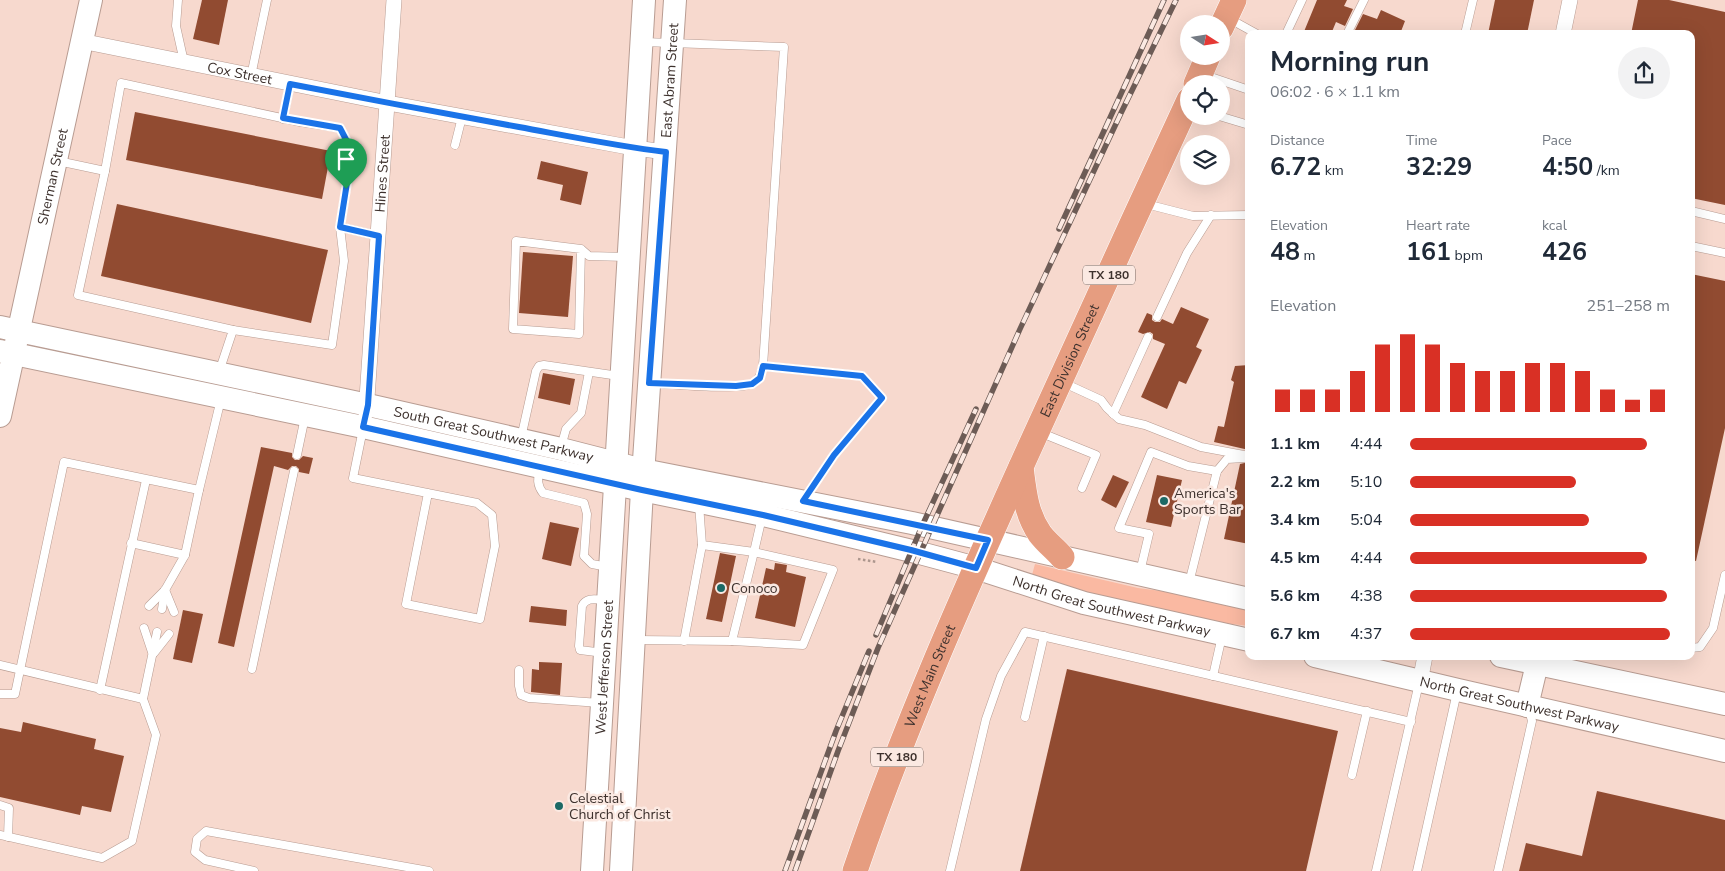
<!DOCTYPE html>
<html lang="en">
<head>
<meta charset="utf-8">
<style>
	:root { --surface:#fff; --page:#f2f2f3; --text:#1f2937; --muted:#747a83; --accent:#d93025 }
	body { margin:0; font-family:"Nunito Sans",sans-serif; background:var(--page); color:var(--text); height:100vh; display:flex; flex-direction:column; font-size:19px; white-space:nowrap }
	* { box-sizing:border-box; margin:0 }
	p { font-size:16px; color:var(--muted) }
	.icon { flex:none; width:28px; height:28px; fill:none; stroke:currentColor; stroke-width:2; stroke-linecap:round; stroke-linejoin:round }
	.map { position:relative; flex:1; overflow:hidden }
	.drawer { position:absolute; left:1245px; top:30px; width:450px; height:630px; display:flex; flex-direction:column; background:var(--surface); border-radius:10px; box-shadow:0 5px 20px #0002 }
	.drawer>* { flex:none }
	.needle { width:32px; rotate:102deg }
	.buttons { position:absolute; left:1180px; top:15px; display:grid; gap:10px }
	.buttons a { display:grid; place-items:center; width:50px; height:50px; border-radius:50%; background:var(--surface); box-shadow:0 5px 20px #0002; font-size:25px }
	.pin { position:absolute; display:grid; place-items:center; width:42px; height:42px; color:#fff; margin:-51px -21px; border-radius:50% 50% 50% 0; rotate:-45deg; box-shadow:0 0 5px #0007 }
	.pin .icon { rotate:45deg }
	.round { display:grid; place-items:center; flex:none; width:52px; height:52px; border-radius:26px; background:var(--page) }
	.head { display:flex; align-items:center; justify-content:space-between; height:85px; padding:0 25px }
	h1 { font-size:28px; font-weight:700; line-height:38px }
	.metrics { display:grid; grid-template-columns:repeat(3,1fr); gap:8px; height:85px; padding:5px 25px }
	.metrics div { display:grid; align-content:center }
	.metrics b { font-size:25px; font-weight:700 }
	.metrics small { font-size:14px; font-weight:400 }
	.metrics p { font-size:14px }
	.chart { height:140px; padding:10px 25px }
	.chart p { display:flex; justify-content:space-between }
	.chart svg { width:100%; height:90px; margin-top:5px; stroke:var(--accent); stroke-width:6 }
	ul { padding:0 25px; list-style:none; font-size:16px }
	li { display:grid; grid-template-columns:80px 60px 1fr; align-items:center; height:38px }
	li i { height:12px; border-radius:6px; background:var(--accent) }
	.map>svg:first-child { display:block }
	.green { fill:#fab9a2 }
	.building { fill:#914b31 }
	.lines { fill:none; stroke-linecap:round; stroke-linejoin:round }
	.lane-casing { stroke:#b89c92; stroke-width:9 }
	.street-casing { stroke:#b89c92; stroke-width:16 }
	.secondary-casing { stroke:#b89c92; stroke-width:24 }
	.primary-casing { stroke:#fff; stroke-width:26 }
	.path { stroke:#ad978e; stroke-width:2.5; stroke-dasharray:2.5 2.5; stroke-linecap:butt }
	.lane { stroke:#fff; stroke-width:8 }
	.street { stroke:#fff; stroke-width:15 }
	.secondary { stroke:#fff; stroke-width:22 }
	.primary { stroke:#e69d80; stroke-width:25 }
	.rail-casing { stroke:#6d5c56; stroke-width:5.5 }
	.rail { stroke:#fbe9e2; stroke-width:4; stroke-dasharray:11; stroke-linecap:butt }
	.route-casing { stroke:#fff; stroke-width:10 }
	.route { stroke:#1a73e8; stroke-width:6 }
	.poi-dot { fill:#1c6965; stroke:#fbe9e2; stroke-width:2 }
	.labels { text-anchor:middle; stroke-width:5; stroke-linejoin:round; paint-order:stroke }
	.shield { fill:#fbe9e2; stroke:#766863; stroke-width:1 }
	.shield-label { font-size:12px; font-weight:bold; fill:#3d312d }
	.street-label { font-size:14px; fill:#3d312d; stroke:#fbe9e2 }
	.poi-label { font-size:14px; fill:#3d312d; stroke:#fbe9e2; text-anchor:start }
</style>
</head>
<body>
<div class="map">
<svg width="1725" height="871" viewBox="0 0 1725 871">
	<rect width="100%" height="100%" fill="#f7d9ce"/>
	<polygon class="green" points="1035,564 1138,588 1222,599 1249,605 1249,626 1206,621 1107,599 1032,575"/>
	<g class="building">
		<polygon points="202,0 228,0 219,45 193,39"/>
		<polygon points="1317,0 1347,0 1344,6 1353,9 1345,26 1336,22 1331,34 1303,34"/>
		<polygon points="1495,0 1534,0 1527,34 1488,34"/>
		<polygon points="1638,0 1669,0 1725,12 1725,205 1691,198 1691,34 1631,34"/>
		<polygon points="1381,10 1405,21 1400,34 1363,34 1355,30 1363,14 1377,19"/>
		<polygon points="135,112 331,151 322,199 126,160"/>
		<polygon points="541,161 588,172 581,205 560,200 563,185 537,179"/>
		<polygon points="117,204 328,250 311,323 101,276"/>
		<polygon points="523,252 573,256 568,317 519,313"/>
		<polygon points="1691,274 1725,281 1725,428 1696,561 1691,560"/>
		<polygon points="1181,307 1209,319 1196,347 1202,350 1186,384 1179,381 1167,409 1141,397 1165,344 1153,339 1153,334 1150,332 1143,334 1138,332 1147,313 1152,315 1152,320 1155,322 1160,322 1162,319 1173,324"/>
		<polygon points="1249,365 1249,450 1214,442 1218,426 1224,427 1234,382 1231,380 1235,366"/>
		<polygon points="543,373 575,379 570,405 538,398"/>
		<polygon points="261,447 292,453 292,457 295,460 299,460 303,456 313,458 309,474 299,472 299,469 296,466 292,466 288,470 274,466 234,647 218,643"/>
		<polygon points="1249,462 1249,544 1224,539 1240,464"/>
		<polygon points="1113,475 1129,482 1116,508 1101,500"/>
		<polygon points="1157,475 1182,480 1171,527 1146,522"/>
		<polygon points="550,522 579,528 571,566 542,559"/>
		<polygon points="720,553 736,556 722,622 706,619"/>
		<polygon points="775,563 787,565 786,572 806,577 795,627 755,618 766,568 774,570"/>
		<polygon points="531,606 567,610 566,626 529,622"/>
		<polygon points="183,610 203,614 192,663 173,659"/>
		<polygon points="539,662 562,663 560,695 531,692 532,669 539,670"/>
		<polygon points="1067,669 1338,731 1306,871 1020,871"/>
		<polygon points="23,722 96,739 94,749 124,756 111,812 82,806 80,815 0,797 0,728 21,732"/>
		<polygon points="1597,791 1725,820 1725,871 1519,871 1526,843 1582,856"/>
	</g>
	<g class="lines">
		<g class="lane-casing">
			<g id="lane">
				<polyline points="178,0 176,26 184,62"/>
				<polyline points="1228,18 1257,34"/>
				<polyline points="1286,34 1302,0"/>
				<polyline points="1347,34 1364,0"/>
				<polyline points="1465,34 1473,0"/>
				<polyline points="643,42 784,47 763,366 862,376 882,398 834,455 804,499"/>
				<polyline points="1202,74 1249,90"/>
				<polyline points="251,76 267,0"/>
				<polyline points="1219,116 1249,125"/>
				<polyline points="283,119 290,84"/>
				<polyline points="455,145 462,117"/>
				<polyline points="58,161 105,171 78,295 233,330 219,372"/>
				<polyline points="105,171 121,83 300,122 340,128 352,151 340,227 344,261 332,345 233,330"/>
				<polyline points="1146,204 1193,216 1249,215"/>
				<polyline points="1691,211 1725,219"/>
				<polyline points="340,227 379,236"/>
				<polyline points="1691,246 1725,253"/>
				<polyline points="581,249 579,334 513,329 516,241 581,249 589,256 626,257"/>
				<polyline points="1157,317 1187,253 1211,215"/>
				<path d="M651,383c19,1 91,8 103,0 6,-4 7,-10 9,-17"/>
				<polyline points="1064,383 1101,400 1107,408 1119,419 1145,425 1201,447 1249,456"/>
				<polyline points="1113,414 1148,337"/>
				<polyline points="363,429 353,478 477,503 492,515 495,546 480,619 406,604 428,493"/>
				<polyline points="1039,432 1096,455 1082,488"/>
				<polyline points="521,438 536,371 539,366 544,365 619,376"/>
				<polyline points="561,447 566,429 581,413 589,372"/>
				<polyline points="297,455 305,417"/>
				<path d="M540,468c-2,10 -4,16 3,25l41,10 3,11 -3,42 8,8 16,3"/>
				<polyline points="131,543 185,555"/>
				<polyline points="1140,572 1149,534 1119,528 1151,452 1188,466 1217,471"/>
				<polyline points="1189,583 1217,471 1227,459 1244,458"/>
				<polyline points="165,590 174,612"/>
				<polyline points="149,606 165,590"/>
				<polyline points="162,609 165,590 185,555 199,490"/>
				<polyline points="144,628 152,652"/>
				<polyline points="636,640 732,641 754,552 702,545 699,504"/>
				<polyline points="684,641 702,545"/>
				<polyline points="732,641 803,645 833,570 754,552 762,517"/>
				<polyline points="1691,648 1700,647 1713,628 1725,575"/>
				<polyline points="154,653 169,634"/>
				<path d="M604,653l-24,-3 -1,-4 3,-40c5,-10 15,-6 24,-6"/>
				<polyline points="0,665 143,699"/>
				<polyline points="252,669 294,471"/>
				<polyline points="519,670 519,686 521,695 529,698 600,703"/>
				<polyline points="1213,676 1222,636"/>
				<polyline points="100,690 146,480"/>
				<polyline points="0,694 15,694 64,462 199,490 221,399"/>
				<polyline points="1025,717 1044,636"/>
				<polyline points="1352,775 1367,711"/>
				<polyline points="0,805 9,808 8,837"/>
				<polyline points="0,835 102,858 132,841 156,735 143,699 157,632"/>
				<polyline points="254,871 205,860 195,852 197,839 206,831 429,871"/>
				<polyline points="950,871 986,719 1001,676 1025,632 1411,722"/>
				<polyline points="1376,871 1419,683"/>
				<polyline points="1417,871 1457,692"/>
				<polyline points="1498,871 1532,721 1529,710"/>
			</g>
		</g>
		<g class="street-casing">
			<g id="street">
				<polyline points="1563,34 1570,0"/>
				<path id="s1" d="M81,41l307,62 246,45 32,4"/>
				<path id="s2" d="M366,413l28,-413"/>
				<polyline points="1420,682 1425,656"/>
			</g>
		</g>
		<g class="secondary-casing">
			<g id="secondary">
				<path id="s3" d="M0,327l368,78 193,44 82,21 269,53 337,76"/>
				<path id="s4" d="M0,351l363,76 279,63 121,25 157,38 56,15 108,35 165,37"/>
				<path id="s5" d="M0,416l91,-416"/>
				<path id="s6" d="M1315,656l143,34 267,61"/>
				<polyline points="1501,656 1725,704"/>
				<polyline points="1527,706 1537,664"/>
				<path id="s7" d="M592,871l52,-871"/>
				<path id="s8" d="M621,871l21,-381 33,-490"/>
			</g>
		</g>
		<g class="primary-casing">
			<g id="primary">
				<polyline points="1221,28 1234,0"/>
				<polyline points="1196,84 1208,56"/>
				<path d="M1021,467c3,24 5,47 19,67 6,8 15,15 22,23"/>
				<path id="s9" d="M855,871c49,-144 111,-283 174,-422 53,-116 106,-233 160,-349"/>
			</g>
		</g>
		<polyline class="path" points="858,559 877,562"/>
		<use href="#lane" class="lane"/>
		<use href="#street" class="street"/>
		<use href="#secondary" class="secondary"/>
		<use href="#primary" class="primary"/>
		<g class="rail-casing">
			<g id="rail">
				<polyline points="1059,229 1164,0"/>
				<polyline points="876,635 922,526 976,409"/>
				<polyline points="785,871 836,731 869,651"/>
				<polyline points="795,871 838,751 878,648 1020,329 1121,113 1176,0"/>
			</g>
		</g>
		<use href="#rail" class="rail"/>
	</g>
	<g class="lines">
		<g class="route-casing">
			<path id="route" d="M290,84c76,15 153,29 229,43 49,9 97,19 147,25l-17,231 87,3 16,-2 8,-6 3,-12 99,10 20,22 -48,57 -31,46 185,39 -12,28 -65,-18 -148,-35 -121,-25 -279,-63 5,-22 11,-169 -39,-9 12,-76 -12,-23 -57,-10z"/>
		</g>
		<use href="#route" class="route"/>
	</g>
	<g class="poi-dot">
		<circle cx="1164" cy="501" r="5"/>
		<circle cx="721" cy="588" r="5"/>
		<circle cx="559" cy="806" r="5"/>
	</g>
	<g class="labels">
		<g class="shield">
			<rect x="1083" y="265.5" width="52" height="19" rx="4"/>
			<rect x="871" y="747.5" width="52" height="19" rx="4"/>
		</g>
		<g class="shield-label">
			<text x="1109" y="279">TX 180</text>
			<text x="897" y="761">TX 180</text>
		</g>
		<g class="street-label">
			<text dy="5" stroke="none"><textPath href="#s1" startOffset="162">Cox Street</textPath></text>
			<text dy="5" stroke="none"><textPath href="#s8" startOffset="792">East Abram Street</textPath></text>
			<text dy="5" stroke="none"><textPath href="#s2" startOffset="240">Hines Street</textPath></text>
			<text dy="5" stroke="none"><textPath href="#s5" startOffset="245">Sherman Street</textPath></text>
			<text dy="5" stroke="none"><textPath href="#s9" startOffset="554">East Division Street</textPath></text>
			<text dy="5" stroke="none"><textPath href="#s3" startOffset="505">South Great Southwest Parkway</textPath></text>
			<text dy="5" stroke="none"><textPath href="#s4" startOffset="1141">North Great Southwest Parkway</textPath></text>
			<text dy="5" stroke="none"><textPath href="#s7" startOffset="204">West Jefferson Street</textPath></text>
			<text dy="5" stroke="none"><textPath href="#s9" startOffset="209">West Main Street</textPath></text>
			<text dy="5" stroke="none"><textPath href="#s6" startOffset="210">North Great Southwest Parkway</textPath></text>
		</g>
		<g class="poi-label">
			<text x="1174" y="498">America's<tspan x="1174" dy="16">Sports Bar</tspan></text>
			<text x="731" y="593">Conoco</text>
			<text x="569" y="803">Celestial<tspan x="569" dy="16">Church of Christ</tspan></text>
		</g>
	</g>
</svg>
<div class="buttons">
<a><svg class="needle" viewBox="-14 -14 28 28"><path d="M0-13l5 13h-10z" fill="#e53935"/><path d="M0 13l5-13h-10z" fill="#747a83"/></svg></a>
<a><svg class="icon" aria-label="locate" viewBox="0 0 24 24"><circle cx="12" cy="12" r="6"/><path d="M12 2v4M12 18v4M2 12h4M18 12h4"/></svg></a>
<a><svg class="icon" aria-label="layers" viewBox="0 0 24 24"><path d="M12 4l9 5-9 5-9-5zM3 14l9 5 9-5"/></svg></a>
</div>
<div class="pin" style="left:346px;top:189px;background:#1e9e55"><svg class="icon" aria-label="arrive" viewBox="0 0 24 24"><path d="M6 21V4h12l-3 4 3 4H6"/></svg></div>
<section class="drawer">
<div class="head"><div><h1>Morning run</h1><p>06:02 · 6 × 1.1 km</p></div><a class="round"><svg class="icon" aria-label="share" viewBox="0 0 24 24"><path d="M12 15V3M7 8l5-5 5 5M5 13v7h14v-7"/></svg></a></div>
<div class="metrics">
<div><p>Distance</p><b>6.72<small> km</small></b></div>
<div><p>Time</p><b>32:29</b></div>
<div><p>Pace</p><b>4:50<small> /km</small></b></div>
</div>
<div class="metrics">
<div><p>Elevation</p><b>48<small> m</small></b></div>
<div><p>Heart rate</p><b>161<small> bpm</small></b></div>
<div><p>kcal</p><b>426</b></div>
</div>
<div class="chart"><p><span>Elevation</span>251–258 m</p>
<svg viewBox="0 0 160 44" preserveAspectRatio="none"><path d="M5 44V33M15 44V33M25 44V33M35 44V24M45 44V11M55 44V6M65 44V11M75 44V20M85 44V24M95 44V24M105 44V20M115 44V20M125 44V24M135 44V33M145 44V38M155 44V33"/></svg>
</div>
<ul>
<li><b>1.1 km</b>4:44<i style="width:91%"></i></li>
<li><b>2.2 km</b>5:10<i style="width:64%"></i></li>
<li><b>3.4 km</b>5:04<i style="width:69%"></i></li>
<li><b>4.5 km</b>4:44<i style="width:91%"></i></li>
<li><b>5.6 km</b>4:38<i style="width:99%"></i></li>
<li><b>6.7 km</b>4:37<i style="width:100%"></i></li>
</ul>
</section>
</div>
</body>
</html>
